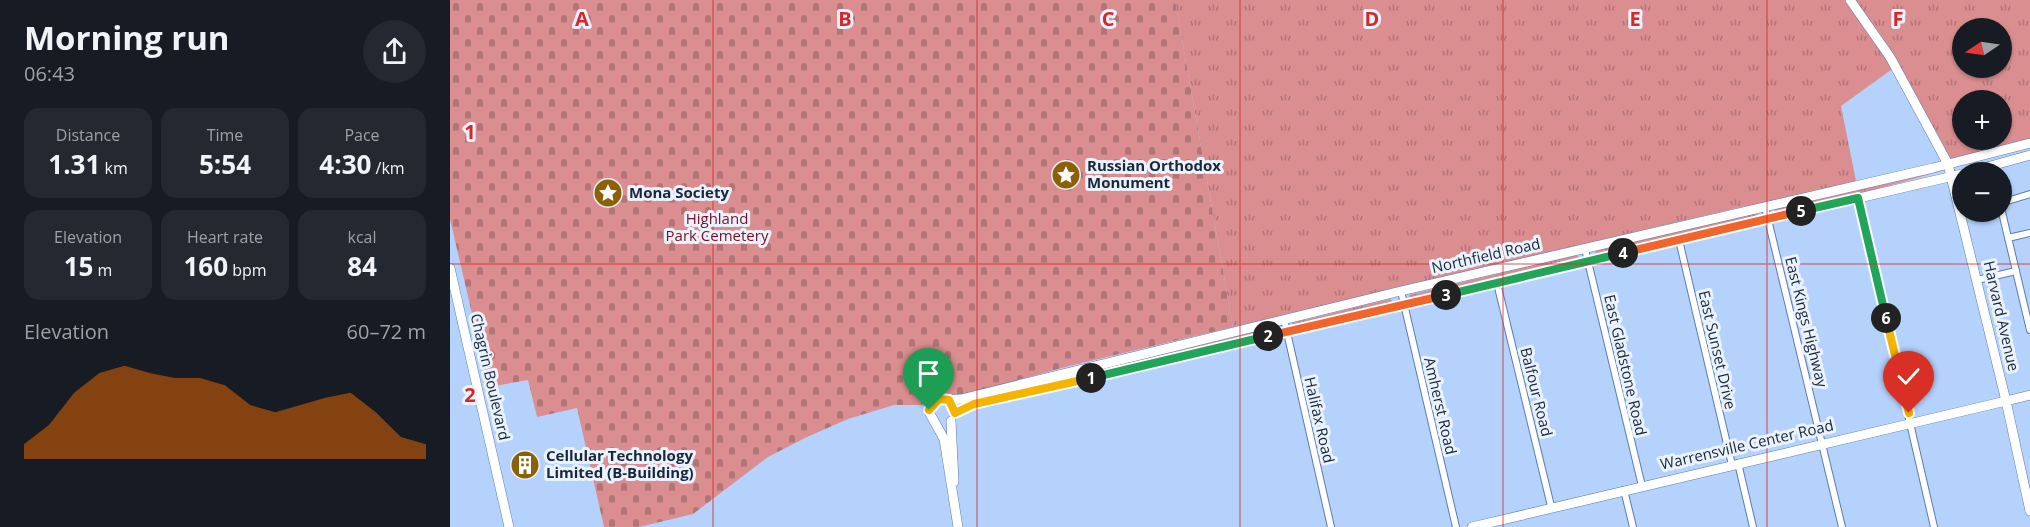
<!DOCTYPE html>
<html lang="en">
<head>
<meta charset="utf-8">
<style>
	:root { --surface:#171b24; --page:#242831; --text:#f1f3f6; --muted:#9ea1a6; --accent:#b45309 }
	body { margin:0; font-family:"Open Sans",sans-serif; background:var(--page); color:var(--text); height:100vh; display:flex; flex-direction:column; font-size:22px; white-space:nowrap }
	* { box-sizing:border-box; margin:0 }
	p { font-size:20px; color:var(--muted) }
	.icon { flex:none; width:33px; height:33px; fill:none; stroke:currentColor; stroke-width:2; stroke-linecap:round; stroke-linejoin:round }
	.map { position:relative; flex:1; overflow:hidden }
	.side { display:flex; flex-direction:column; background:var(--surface); width:450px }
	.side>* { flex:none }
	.needle { width:39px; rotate:257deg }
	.buttons { position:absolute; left:1502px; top:18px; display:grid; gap:12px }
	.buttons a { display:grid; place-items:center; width:60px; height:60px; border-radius:50%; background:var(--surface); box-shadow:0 2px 4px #0004; font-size:30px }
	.pin { position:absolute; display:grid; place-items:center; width:51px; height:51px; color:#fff; margin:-62px -26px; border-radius:50% 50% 50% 0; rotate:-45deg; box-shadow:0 0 6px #0007 }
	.pin .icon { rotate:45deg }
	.km { position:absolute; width:30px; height:30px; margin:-15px; border-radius:50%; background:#222; color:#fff; font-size:16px; line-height:30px; text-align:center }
	.round { display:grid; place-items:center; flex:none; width:63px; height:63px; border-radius:32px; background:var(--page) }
	.head { display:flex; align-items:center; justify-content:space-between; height:102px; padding:0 24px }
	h1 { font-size:33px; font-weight:700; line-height:45px }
	.metrics { display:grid; grid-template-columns:repeat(3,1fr); gap:9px; height:102px; padding:6px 24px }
	.metrics div { display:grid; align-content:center; border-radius:15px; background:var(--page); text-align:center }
	.metrics b { font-size:26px; font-weight:700 }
	.metrics small { font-size:16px; font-weight:400 }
	.metrics p { font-size:16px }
	.chart { height:168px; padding:12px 24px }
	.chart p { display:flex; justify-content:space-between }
	.chart svg { width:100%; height:108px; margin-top:6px; fill:var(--accent); opacity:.7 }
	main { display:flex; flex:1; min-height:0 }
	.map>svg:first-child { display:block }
	.grass { fill:url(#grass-tufts); fill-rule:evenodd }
	.cemetery { fill:url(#cemetery-stones) }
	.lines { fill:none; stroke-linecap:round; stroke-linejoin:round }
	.street-casing { stroke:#5b7cad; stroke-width:8 }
	.secondary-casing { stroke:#5b7cad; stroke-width:10 }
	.primary-casing { stroke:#5b7cad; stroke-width:10 }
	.street { stroke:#fff; stroke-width:6 }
	.secondary { stroke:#fff; stroke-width:9 }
	.primary { stroke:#fff; stroke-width:9 }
	.split-1-casing { stroke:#fff; stroke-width:12 }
	.split-2-casing { stroke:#fff; stroke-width:12 }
	.split-3-casing { stroke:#fff; stroke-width:12 }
	.split-4-casing { stroke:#fff; stroke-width:12 }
	.split-5-casing { stroke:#fff; stroke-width:12 }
	.split-6-casing { stroke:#fff; stroke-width:12 }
	.split-7-casing { stroke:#fff; stroke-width:12 }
	.split-1 { stroke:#f5b400; stroke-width:8 }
	.split-2 { stroke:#22a559; stroke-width:8 }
	.split-3 { stroke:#f0652b; stroke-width:8 }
	.split-4 { stroke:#22a559; stroke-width:8 }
	.split-5 { stroke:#f0652b; stroke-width:8 }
	.split-6 { stroke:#22a559; stroke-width:8 }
	.split-7 { stroke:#f5b400; stroke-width:8 }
	.grid { fill:none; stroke:#d62828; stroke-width:1.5; stroke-opacity:0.55 }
	.labels { text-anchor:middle; stroke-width:6; stroke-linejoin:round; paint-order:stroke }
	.poi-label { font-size:15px; font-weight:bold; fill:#19273b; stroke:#eaf2fd; text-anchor:start }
	.park-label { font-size:15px; fill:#781023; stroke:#eaf2fd }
	.street-label { font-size:15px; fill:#19273b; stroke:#eaf2fd }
	.grid-label { font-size:20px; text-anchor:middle; font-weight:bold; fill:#d62828; stroke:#eaf2fd; stroke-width:6; stroke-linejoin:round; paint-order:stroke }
</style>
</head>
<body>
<main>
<section class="side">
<div class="head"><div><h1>Morning run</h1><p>06:43</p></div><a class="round"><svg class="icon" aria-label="share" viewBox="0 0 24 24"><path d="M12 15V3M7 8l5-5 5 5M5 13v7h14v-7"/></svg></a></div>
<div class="metrics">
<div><p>Distance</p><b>1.31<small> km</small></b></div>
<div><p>Time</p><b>5:54</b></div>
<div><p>Pace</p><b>4:30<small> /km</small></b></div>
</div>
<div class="metrics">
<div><p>Elevation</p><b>15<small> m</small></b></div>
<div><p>Heart rate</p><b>160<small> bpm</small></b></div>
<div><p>kcal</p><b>84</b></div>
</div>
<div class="chart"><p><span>Elevation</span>60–72 m</p>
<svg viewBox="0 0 160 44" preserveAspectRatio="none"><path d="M0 44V38L10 30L20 17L30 9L40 6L50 9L60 11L70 11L80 14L90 22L100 25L110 22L120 19L130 17L140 25L150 35L160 38V44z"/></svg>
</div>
</section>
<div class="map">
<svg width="1580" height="527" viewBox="0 0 1580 527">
	<defs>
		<pattern id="grass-tufts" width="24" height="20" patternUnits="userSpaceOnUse" patternTransform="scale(1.5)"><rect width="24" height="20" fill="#db8e90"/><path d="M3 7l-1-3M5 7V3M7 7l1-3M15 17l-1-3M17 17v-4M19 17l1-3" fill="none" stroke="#b17477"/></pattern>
		<pattern id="cemetery-stones" width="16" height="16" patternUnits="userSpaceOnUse" patternTransform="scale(1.5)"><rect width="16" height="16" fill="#db8e90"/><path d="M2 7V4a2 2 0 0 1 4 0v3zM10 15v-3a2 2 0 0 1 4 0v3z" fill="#b17477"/></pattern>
	</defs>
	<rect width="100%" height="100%" fill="#b5d2fd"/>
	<g class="grass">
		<path d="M725,0h855v143l-82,21 -53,-97 -54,39 16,80 -101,27 3,3 -2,2 -163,38 2,-5 151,-37 -2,-8 -512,121zM1512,28h39v40h-39zM1512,100h39v40h-39z"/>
		<polygon points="1499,169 1405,195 1324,213 1325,209"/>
		<polygon points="1126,255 1129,257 1127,260 960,299 959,295"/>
		<polygon points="940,299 943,302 843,326 842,323"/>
		<polygon points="826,325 827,330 626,376 628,375"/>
	</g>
	<polygon class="cemetery" points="0,0 725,0 783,327 619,366 503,398 488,396 471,405 444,405 398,419 357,437 318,457 243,514 189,527 154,527 127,408 87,417 78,380 39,387 0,219"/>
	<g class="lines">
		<g class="street-casing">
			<g id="street">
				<polyline points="1580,194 1554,202 1551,208 1580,330"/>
				<polyline points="1408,198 1484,527"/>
				<polyline points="1315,207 1392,527"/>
				<polyline points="1558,238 1580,233"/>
				<polyline points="1229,240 1282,465"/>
				<polyline points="1135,249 1192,486"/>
				<polyline points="1527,280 1566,271"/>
				<polyline points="1047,283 1101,506"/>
				<polyline points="951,291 1006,527"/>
				<polyline points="834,319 881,527"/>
				<polyline points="1288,463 1303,527"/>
				<polyline points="1174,490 1183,527"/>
			</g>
		</g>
		<g class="secondary-casing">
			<polyline id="secondary" points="1022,527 1556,401 1580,511"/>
		</g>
		<g class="primary-casing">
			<g id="primary">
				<polyline points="1400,0 1440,57 1498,164 1556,401 1580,395"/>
				<polyline points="1519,172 1580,155"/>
				<polyline points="0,268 59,527"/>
				<polyline points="505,413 524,404 1512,174"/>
				<polyline points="501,421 504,482"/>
				<path d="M508,527l-14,-88 -15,-27c3,-17 18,-11 32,-13l440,-108 532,-123 97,-25"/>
			</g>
		</g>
		<use href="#street" class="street"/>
		<use href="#secondary" class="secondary"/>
		<use href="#primary" class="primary"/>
	</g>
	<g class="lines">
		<g class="split-1-casing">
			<polyline id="split-1" points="479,410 489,399 499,400 505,413 524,404 641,378"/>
		</g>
		<g class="split-2-casing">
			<polyline id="split-2" points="641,378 818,336"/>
		</g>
		<g class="split-3-casing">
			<polyline id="split-3" points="818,336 996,295"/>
		</g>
		<g class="split-4-casing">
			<polyline id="split-4" points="996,295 1173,253"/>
		</g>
		<g class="split-5-casing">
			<polyline id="split-5" points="1173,253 1351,211"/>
		</g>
		<g class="split-6-casing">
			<polyline id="split-6" points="1351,211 1408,198 1436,318"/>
		</g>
		<g class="split-7-casing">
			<polyline id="split-7" points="1436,318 1459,413"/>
		</g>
		<use href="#split-1" class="split-1"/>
		<use href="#split-2" class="split-2"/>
		<use href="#split-3" class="split-3"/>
		<use href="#split-4" class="split-4"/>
		<use href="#split-5" class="split-5"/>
		<use href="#split-6" class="split-6"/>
		<use href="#split-7" class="split-7"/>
	</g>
	<path class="grid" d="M263,0v527M527,0v527M790,0v527M1053,0v527M1317,0v527M0,264h1580"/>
	<defs>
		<g id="sight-disc" transform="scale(1.5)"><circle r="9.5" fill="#8c6105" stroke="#eaf2fd"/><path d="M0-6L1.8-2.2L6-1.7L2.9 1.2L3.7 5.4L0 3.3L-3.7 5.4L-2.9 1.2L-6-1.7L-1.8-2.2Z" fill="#fff"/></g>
		<g id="building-disc" transform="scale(1.5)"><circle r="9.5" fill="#8c6105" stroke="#eaf2fd"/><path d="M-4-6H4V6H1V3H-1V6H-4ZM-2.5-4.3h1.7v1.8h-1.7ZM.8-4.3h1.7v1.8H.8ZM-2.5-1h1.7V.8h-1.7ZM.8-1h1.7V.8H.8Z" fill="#fff"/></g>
	</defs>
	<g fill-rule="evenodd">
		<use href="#sight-disc" x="616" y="175"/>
		<use href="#sight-disc" x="158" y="193"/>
		<use href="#building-disc" x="75" y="465"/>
	</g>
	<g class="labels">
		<g class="poi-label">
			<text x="637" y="171">Russian Orthodox<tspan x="637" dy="17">Monument</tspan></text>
			<text x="179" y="198">Mona Society</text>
			<text x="96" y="461">Cellular Technology<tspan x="96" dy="17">Limited (B-Building)</tspan></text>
		</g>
		<g class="park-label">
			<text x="267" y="224">Highland<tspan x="267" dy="17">Park Cemetery</tspan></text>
		</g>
		<g class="street-label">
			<text transform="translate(1036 256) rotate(-13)" y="5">Northfield Road</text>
			<text transform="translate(1551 316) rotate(77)" y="5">Harvard Avenue</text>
			<text transform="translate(1356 322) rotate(76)" y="5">East Kings Highway</text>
			<text transform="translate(1267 350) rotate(77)" y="5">East Sunset Drive</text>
			<text transform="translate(1175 365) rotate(77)" y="5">East Gladstone Road</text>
			<text transform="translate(40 377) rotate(77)" y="5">Chagrin Boulevard</text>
			<text transform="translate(1086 392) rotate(76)" y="5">Balfour Road</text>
			<text transform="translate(990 406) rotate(77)" y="5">Amherst Road</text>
			<text transform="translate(869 420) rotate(77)" y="5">Halifax Road</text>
			<text transform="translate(1297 445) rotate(-13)" y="5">Warrensville Center Road</text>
		</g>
	</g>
	<g class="grid-label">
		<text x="132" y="26">A</text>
		<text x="395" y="26">B</text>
		<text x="658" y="26">C</text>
		<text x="922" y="26">D</text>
		<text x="1185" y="26">E</text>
		<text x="1448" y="26">F</text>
		<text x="20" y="139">1</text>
		<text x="20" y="402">2</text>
	</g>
</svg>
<div class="buttons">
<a><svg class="needle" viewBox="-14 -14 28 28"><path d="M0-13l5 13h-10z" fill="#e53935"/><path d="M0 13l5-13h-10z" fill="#9ea1a6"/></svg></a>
<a>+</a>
<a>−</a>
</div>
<div class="pin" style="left:479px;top:410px;background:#1e9e55"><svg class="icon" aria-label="arrive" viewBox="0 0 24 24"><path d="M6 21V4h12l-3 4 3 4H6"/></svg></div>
<div class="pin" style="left:1459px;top:413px;background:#d93025"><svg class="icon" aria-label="check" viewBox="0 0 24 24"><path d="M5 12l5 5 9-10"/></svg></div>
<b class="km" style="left:641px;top:378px">1</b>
<b class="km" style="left:818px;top:336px">2</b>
<b class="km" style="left:996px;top:295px">3</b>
<b class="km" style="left:1173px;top:253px">4</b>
<b class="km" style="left:1351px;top:211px">5</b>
<b class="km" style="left:1436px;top:318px">6</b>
</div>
</main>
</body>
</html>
